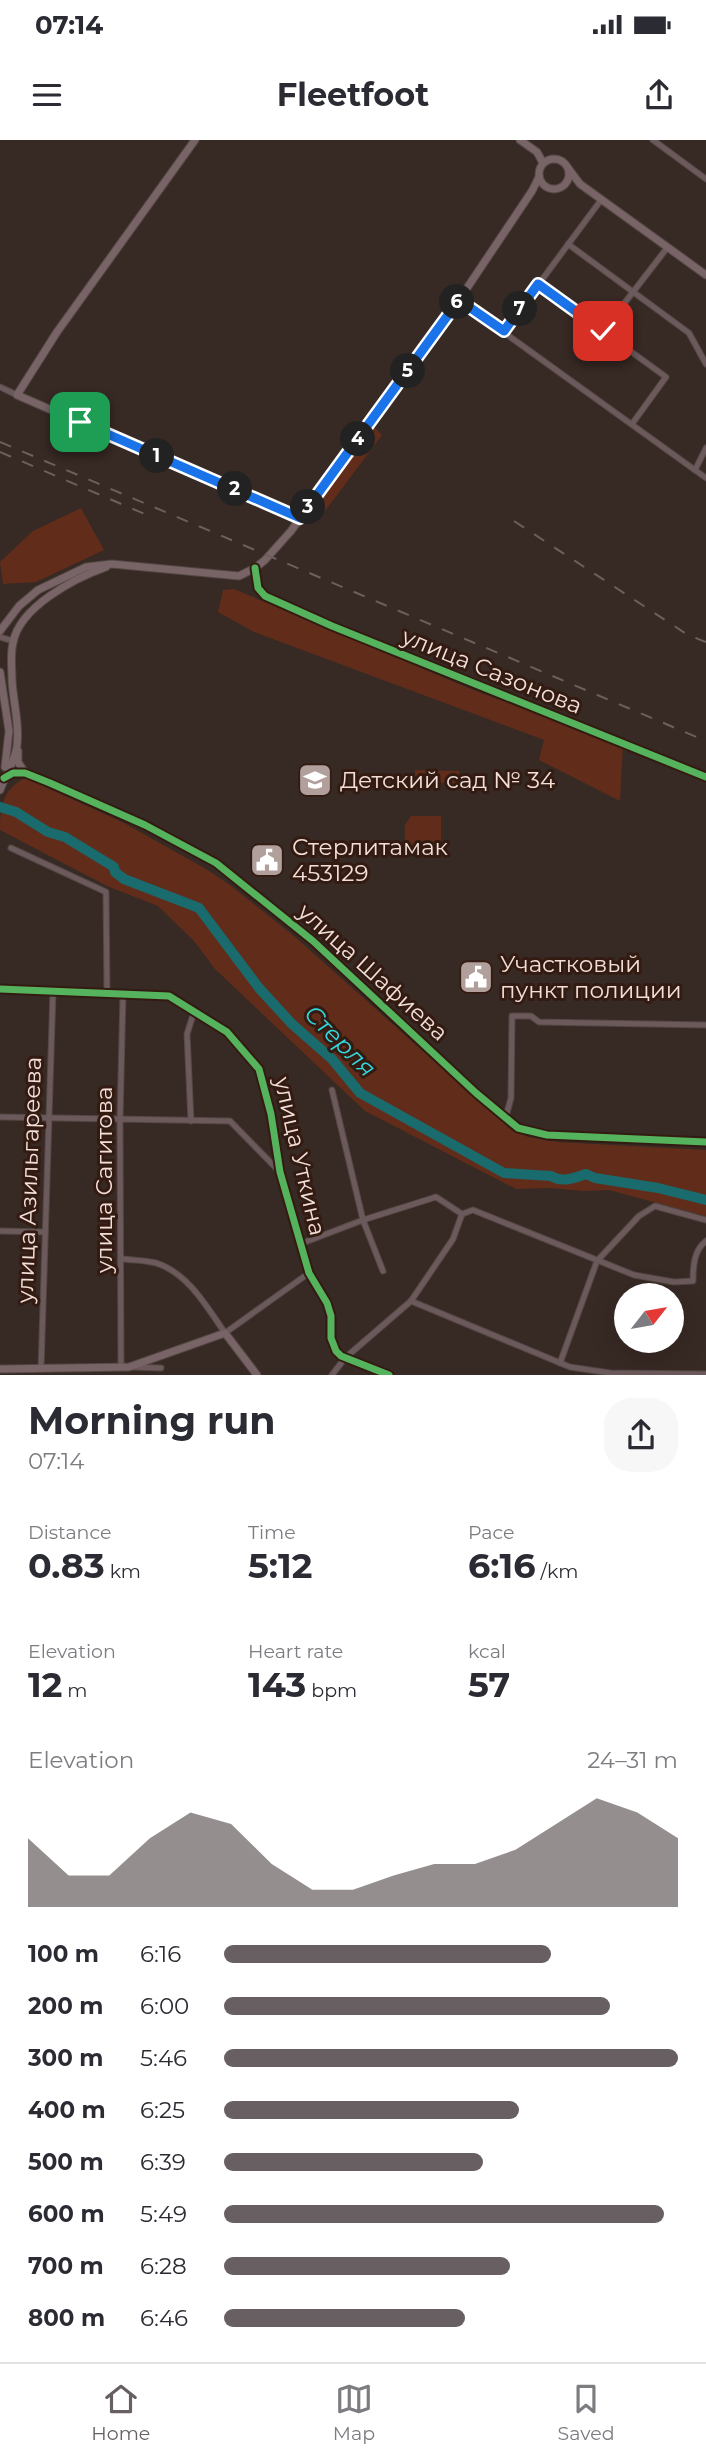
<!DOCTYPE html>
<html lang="en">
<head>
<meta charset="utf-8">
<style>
	:root { --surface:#fff; --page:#f7f7f7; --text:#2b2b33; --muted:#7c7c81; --line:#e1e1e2; --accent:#675f61 }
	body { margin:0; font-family:Montserrat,sans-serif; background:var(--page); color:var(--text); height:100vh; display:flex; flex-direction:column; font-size:26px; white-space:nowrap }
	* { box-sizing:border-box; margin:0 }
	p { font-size:23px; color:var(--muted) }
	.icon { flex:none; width:38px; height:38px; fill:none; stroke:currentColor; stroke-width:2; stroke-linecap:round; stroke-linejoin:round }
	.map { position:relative; height:1235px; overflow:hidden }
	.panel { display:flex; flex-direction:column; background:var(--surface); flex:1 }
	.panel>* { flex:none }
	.needle { width:46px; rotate:59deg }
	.tools { position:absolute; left:614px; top:1143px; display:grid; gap:14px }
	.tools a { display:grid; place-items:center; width:70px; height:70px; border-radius:50%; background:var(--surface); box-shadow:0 7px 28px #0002; font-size:35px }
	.pin { position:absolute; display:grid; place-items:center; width:60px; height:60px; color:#fff; margin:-30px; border-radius:14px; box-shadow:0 4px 10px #0006 }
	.km { position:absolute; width:35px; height:35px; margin:-18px; border-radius:50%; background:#222; color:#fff; font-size:19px; line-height:35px; text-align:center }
	.round { display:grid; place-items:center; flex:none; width:74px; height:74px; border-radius:28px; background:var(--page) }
	.headline { display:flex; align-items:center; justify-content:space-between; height:119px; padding:0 28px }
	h1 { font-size:38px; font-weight:700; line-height:52px }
	.stats { display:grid; grid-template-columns:repeat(3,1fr); gap:10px; height:119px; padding:7px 28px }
	.stats div { display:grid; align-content:center }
	.stats b { font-size:35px; font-weight:700 }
	.stats small { font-size:19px; font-weight:400 }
	.stats p { font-size:19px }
	.chart { height:196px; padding:14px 28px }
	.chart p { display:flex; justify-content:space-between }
	.chart svg { width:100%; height:126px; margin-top:7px; fill:var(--accent); opacity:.7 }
	ul { padding:0 28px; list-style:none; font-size:23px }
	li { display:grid; grid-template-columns:112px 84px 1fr; align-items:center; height:52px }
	li i { height:18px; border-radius:9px; background:var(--accent) }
	.status { display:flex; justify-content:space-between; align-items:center; height:49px; padding:0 35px; background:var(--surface); direction:ltr }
	.status svg { height:19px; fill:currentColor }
	header { display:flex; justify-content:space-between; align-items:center; height:91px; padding:0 28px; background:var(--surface); font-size:32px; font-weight:700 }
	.tabs { display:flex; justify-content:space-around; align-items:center; height:98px; border-top:2px solid var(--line); background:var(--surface); font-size:19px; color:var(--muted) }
	.tabs a { display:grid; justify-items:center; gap:4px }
	.tabs .on { color:var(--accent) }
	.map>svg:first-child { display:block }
	.green { fill:#612d1a }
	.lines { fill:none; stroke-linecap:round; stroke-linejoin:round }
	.river { stroke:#1a6b6d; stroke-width:10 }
	.street-casing { stroke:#534743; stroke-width:7 }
	.secondary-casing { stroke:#534743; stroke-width:9 }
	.street { stroke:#6b595c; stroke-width:5 }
	.secondary { stroke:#786366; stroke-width:7 }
	.rail { stroke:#6d5f5d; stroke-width:2; stroke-dasharray:12 12; stroke-linecap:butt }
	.cycleway-casing { stroke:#341b12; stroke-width:11 }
	.cycleway { stroke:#56b35d; stroke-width:7 }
	.route-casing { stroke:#fff; stroke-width:14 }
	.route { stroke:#1a73e8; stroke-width:9 }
	.labels { text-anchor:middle; stroke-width:6; stroke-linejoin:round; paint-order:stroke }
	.street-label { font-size:23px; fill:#f1dfd9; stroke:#341b12 }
	.poi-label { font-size:23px; fill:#f1dfd9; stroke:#341b12; text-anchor:start }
	.water-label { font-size:24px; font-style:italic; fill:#31d9de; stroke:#341b12 }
</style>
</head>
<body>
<div class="status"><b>07:14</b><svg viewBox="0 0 49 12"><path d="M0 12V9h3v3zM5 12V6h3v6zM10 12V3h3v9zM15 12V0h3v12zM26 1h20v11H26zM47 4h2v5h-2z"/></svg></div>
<header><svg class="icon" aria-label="menu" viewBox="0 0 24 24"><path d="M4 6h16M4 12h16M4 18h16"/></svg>Fleetfoot<svg class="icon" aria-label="share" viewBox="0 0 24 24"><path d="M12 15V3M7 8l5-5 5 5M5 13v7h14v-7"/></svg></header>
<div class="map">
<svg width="706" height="1235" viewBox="0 0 706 1235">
	<rect width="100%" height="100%" fill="#372924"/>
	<g class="green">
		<polygon points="374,287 382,295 319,379 310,373"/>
		<polygon points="81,368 104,410 36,442 3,444 0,422 33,391"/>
		<polygon points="234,449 473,550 623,605 620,661 539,620 544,600 254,492 218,472 223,450"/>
		<polygon points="415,630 459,631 459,647 415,636"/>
		<path d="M26,638l98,45 82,46 24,16 64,51 216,193 18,8 30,5 148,8v66l-97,-26 -25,1 -35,-3 -33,1 -151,-78 -150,-142 -21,-28 -36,-35 -51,-20 -107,-56c0,-24 3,-42 26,-52z"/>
		<polygon points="411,676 441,676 441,710 405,710 405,685"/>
	</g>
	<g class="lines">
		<path class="river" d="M0,667l16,5 32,20 17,5 49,30 1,5 9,7 75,29 60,80 33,36 40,35 28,34 144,80 47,3c11,7 24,2 35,-2l9,4 63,10 48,12"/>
		<g class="street-casing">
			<g id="street">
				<polyline points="653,0 706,39"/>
				<polyline points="568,104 689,193 706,224"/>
				<polyline points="538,144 666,237 632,284"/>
				<polyline points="459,160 706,338"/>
				<polyline points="504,191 601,60"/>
				<polyline points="603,191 667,108"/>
				<polyline points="0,247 17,255"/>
				<polyline points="695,330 706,308"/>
				<polyline points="255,428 258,448 265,456 332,486 706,637"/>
				<polyline points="0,497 13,501"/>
				<polyline points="11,708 106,752 107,852"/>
				<polyline points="0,849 169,856 227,892 259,929 271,974 280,1032 309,1133 327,1163 331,1176 331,1198 336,1211 341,1216 389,1235"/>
				<polyline points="332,950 363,1080 383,1131"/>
				<polyline points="0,977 230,981 280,1032"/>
				<polyline points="505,980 511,958 512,876 531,876 539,882 706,885"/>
				<polyline points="191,981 187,894 194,872"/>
				<path d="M462,1074l11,-4 161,65 40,7 19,-1c0,-15 1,-31 13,-40"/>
				<polyline points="0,1091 45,1092"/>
				<polyline points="300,1104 363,1080 436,1057 462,1074"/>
				<path d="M122,1119c11,1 23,1 34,4 32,10 51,44 69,70l84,-60"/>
				<polyline points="411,1161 570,1227 610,1233 706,1234"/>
				<polyline points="560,1223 597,1121 639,1076 655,1066 706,1080"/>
				<polyline points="121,1227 120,980 123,853"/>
				<polyline points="132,1227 161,1228"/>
				<polyline points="41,1229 53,851"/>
				<polyline points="332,1235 345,1218 411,1161 453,1099 462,1074"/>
			</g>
		</g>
		<g class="secondary-casing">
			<g id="secondary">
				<polyline points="195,0 57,192 17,255 300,378"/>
				<polyline points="520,0 537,12 543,23"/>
				<circle cx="554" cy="34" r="15"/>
				<polyline points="568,28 580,44 706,135"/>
				<polyline points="0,491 19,466 38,450 86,427 112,424 239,436 255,428 265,420 291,391 459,160 532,51 539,37"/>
				<polyline points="0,532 9,591 5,627"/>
				<polyline points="18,611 18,622 25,633"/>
				<polyline points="4,638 13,633 25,633 50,643 145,685 216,723 313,801 476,953 518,988 547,995 706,1002"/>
				<path d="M0,650c5,-14 16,-30 17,-45 3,-21 -4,-43 -5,-65 0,-12 -2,-26 1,-37 6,-36 62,-65 93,-76"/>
				<polyline points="0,1229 129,1227 225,1193 257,1235"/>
			</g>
		</g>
		<use href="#street" class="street"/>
		<use href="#secondary" class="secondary"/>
		<g class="rail">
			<polyline points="0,302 706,601"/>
			<polyline points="0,312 154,378"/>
			<polyline points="514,381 688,495 706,502"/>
		</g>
		<g class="cycleway-casing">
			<g id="cycleway">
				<polyline points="255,428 258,448 265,456 332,486 706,637"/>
				<polyline points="4,638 13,633 25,633 50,643 145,685 216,723 313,801 476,953 518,988 547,995 706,1002"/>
				<polyline points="0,849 169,856 227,892 259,929 271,974 280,1032 309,1133 327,1163 331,1176 331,1198 336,1211 341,1216 389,1235"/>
			</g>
		</g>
		<use href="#cycleway" class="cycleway"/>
	</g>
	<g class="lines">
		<g class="route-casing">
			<polyline id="route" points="80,282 300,378 459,160 504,191 538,144 603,191"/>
		</g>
		<use href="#route" class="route"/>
	</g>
	<defs>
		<g id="school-square" transform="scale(1.75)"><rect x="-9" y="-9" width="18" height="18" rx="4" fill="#b09f9a" stroke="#341b12"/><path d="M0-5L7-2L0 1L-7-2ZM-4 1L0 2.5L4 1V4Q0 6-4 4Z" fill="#fff"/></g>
		<g id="civic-square" transform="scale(1.75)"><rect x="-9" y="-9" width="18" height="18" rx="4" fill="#b09f9a" stroke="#341b12"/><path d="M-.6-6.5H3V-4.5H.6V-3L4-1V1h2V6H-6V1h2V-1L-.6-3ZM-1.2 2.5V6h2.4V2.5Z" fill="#fff"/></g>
	</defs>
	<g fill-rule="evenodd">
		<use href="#school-square" x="315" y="640"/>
		<use href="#civic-square" x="267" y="720"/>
		<use href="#civic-square" x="476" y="837"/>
	</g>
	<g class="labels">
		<g class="street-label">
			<text transform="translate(492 531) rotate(22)" y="8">улица Сазонова</text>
			<text transform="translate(373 832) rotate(42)" y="8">улица Шафиева</text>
			<text transform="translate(300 1016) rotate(77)" y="8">улица Уткина</text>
			<text transform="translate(29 1040) rotate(-88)" y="8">улица Азильгареева</text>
			<text transform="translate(104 1040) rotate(-90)" y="8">улица Сагитова</text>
		</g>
		<g class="poi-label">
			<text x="340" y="648">Детский сад № 34</text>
			<text x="292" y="715">Стерлитамак<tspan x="292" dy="26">453129</tspan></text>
			<text x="500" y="832">Участковый<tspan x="500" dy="26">пункт полиции</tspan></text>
		</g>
		<g class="water-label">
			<text transform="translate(340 901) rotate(45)" y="8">Стерля</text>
		</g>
	</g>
</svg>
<div class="tools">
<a><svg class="needle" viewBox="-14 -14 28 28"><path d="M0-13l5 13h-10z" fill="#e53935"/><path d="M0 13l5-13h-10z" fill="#7c7c81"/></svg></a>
</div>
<div class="pin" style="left:80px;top:282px;background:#1e9e55"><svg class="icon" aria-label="arrive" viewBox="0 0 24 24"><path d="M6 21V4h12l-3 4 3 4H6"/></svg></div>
<div class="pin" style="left:603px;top:191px;background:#d93025"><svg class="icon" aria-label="check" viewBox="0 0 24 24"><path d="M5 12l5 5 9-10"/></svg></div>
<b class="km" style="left:157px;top:316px">1</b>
<b class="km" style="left:235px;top:349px">2</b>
<b class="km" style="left:308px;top:367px">3</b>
<b class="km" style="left:358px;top:299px">4</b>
<b class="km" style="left:408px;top:231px">5</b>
<b class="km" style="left:457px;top:162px">6</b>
<b class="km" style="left:520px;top:169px">7</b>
</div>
<section class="panel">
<div class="headline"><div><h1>Morning run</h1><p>07:14</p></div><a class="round"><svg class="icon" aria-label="share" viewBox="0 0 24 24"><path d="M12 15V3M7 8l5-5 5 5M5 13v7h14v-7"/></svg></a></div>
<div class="stats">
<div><p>Distance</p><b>0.83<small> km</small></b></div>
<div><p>Time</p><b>5:12</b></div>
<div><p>Pace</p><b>6:16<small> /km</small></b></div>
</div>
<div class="stats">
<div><p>Elevation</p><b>12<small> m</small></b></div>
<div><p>Heart rate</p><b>143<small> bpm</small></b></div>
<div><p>kcal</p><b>57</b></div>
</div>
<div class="chart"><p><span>Elevation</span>24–31 m</p>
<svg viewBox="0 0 160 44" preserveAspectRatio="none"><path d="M0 44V20L10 33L20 33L30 20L40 11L50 15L60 29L70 38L80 38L90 33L100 29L110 29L120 24L130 15L140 6L150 11L160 20V44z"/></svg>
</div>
<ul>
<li><b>100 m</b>6:16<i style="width:72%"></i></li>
<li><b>200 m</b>6:00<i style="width:85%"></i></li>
<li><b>300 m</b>5:46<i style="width:100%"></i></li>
<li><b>400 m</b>6:25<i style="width:65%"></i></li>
<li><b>500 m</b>6:39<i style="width:57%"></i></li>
<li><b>600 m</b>5:49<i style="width:97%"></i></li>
<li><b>700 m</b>6:28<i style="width:63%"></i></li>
<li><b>800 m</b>6:46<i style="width:53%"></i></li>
</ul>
</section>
<nav class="tabs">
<a class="on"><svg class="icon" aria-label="home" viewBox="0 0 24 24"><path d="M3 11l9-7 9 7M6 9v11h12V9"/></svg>Home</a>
<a><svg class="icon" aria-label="map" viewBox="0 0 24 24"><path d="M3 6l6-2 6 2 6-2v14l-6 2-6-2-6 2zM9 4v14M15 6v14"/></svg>Map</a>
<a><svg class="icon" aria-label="saved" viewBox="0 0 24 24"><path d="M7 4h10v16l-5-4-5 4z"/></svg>Saved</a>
</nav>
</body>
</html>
